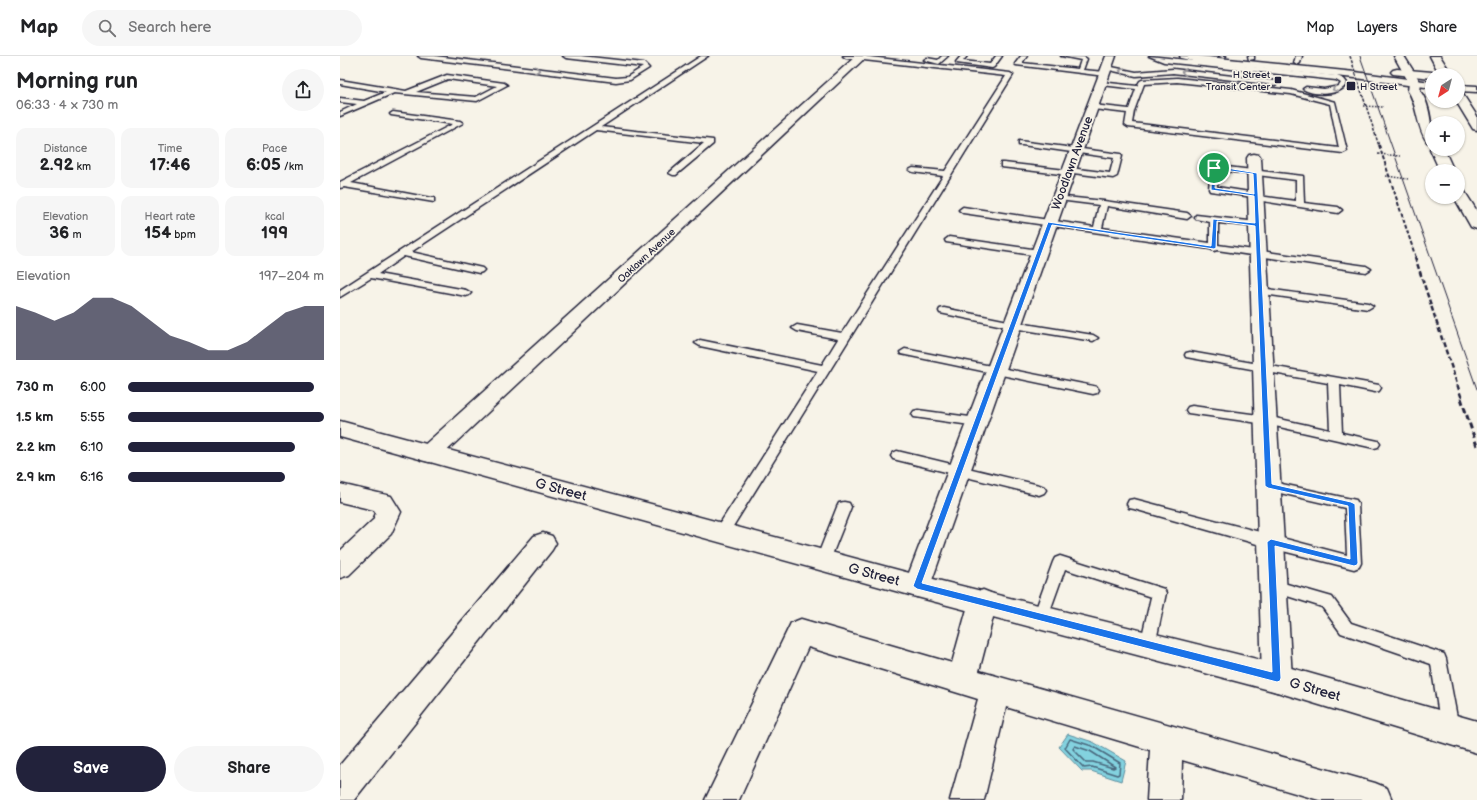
<!DOCTYPE html>
<html lang="en">
<head>
<meta charset="utf-8">
<style>
	:root { --surface:#fff; --page:#f6f6f6; --text:#202124; --muted:#757577; --line:#e0e0e0; --accent:#22223b }
	body { margin:0; font-family:"Balsamiq Sans",sans-serif; background:var(--page); color:var(--text); height:100vh; display:flex; flex-direction:column; font-size:15px; white-space:nowrap }
	* { box-sizing:border-box; margin:0 }
	p { font-size:13px; color:var(--muted) }
	.icon { flex:none; width:22px; height:22px; fill:none; stroke:currentColor; stroke-width:2; stroke-linecap:round; stroke-linejoin:round }
	.map { position:relative; flex:1; overflow:hidden }
	.details { display:flex; flex-direction:column; background:var(--surface); width:340px }
	.details>* { flex:none }
	.needle { width:26px; rotate:216deg }
	.tools { position:absolute; left:1085px; top:12px; display:grid; gap:8px }
	.tools a { display:grid; place-items:center; width:40px; height:40px; border-radius:50%; background:var(--surface); box-shadow:0 1px 3px #0004; font-size:20px }
	.pin { position:absolute; display:grid; place-items:center; width:34px; height:34px; color:#fff; margin:-17px; border:2px solid #fff; border-radius:50%; box-shadow:0 1px 4px #0007 }
	.round { display:grid; place-items:center; flex:none; width:42px; height:42px; border-radius:21px; background:var(--page) }
	.headline { display:flex; align-items:center; justify-content:space-between; height:68px; padding:0 16px }
	h1 { font-size:22px; font-weight:600; line-height:30px }
	.metrics { display:grid; grid-template-columns:repeat(3,1fr); gap:6px; height:68px; padding:4px 16px }
	.metrics div { display:grid; align-content:center; border-radius:10px; background:var(--page); text-align:center }
	.metrics b { font-size:17px; font-weight:600 }
	.metrics small { font-size:11px; font-weight:400 }
	.metrics p { font-size:11px }
	.chart { height:112px; padding:8px 16px }
	.chart p { display:flex; justify-content:space-between }
	.chart svg { width:100%; height:72px; margin-top:4px; fill:var(--accent); opacity:.7 }
	.cta { display:flex; gap:8px; margin-top:auto; padding:8px 16px }
	.cta a { flex:1; height:46px; border-radius:24px; background:var(--accent); color:#fff; font-size:16px; font-weight:600; line-height:46px; text-align:center }
	.cta a+a { background:var(--page); color:var(--text) }
	ul { padding:0 16px; list-style:none; font-size:13px }
	li { display:grid; grid-template-columns:64px 48px 1fr; align-items:center; height:30px }
	li i { height:10px; border-radius:5px; background:var(--accent) }
	header { display:flex; align-items:center; gap:24px; box-sizing:border-box; height:56px; padding:0 20px; background:var(--surface); border-bottom:1px solid var(--line) }
	header strong { font-size:19px }
	nav { display:flex; gap:22px; margin-inline-start:auto; font-size:14px }
	.search { width:280px; height:36px; background:var(--page); display:flex; align-items:center; gap:10px; box-sizing:border-box; padding:0 14px; border-radius:22px; color:var(--muted); font-size:15px }
	main { display:flex; flex:1; min-height:0 }
	.map>svg:first-child { display:block }
	.water { fill:#83d2df; stroke:#5c8c9d }
	.lines { fill:none; stroke-linecap:round; stroke-linejoin:round }
	.shore { stroke:#49687d; stroke-width:1.5 }
	.lane-casing { stroke:#22223b; stroke-width:3 }
	.street-casing { stroke:#22223b; stroke-width:3 }
	.secondary-casing { stroke:#22223b; stroke-width:3 }
	.primary-casing { stroke:#22223b; stroke-width:3 }
	.highway-casing { stroke:#22223b; stroke-width:3 }
	.path { stroke:#22223b; stroke-width:1.5; stroke-dasharray:1.5 1.5; stroke-linecap:butt }
	.lane { fill:#f7f3e8; fill-rule:evenodd }
	.street { fill:#f7f3e8; fill-rule:evenodd }
	.secondary { fill:#f7f3e8; fill-rule:evenodd }
	.primary { fill:#f7f3e8; fill-rule:evenodd }
	.highway { fill:#f7f3e8; fill-rule:evenodd }
	.tram { stroke:#22223b; stroke-width:1 }
	.rail-far3 { stroke:#22223b; stroke-width:1.5; stroke-dasharray:3 1.5; stroke-linecap:butt }
	.rail-far2 { stroke:#22223b; stroke-width:2; stroke-dasharray:4 2; stroke-linecap:butt }
	.rail-far1 { stroke:#22223b; stroke-width:2.5; stroke-dasharray:5 2.5; stroke-linecap:butt }
	.rail { stroke:#22223b; stroke-width:3; stroke-dasharray:6 3; stroke-linecap:butt }
	.oneway { stroke:#97959a }
	.route { fill:#1a73e8; stroke:#fff; fill-rule:evenodd }
	.poi-dot { fill:#22223b; stroke:#f7f3e8; stroke-width:1.5 }
	.labels { text-anchor:middle; stroke-width:3.5; stroke-linejoin:round; paint-order:stroke }
	.far-poi-label { font-size:10px; fill:#22223b; stroke:#f7f3e8; text-anchor:end }
	.far-street-label { font-size:10px; fill:#22223b; stroke:#f7f3e8 }
	.street-label { font-size:12px; fill:#22223b; stroke:#f7f3e8 }
	.near-street-label { font-size:14px; fill:#22223b; stroke:#f7f3e8 }
</style>
</head>
<body>
<header>
<strong>Map</strong>
<div class="search"><svg class="icon" aria-label="search" viewBox="0 0 24 24"><circle cx="10" cy="10" r="6"/><path d="M15 15l6 6"/></svg>Search here</div>
<nav><a>Map</a><a>Layers</a><a>Share</a></nav>
</header>
<main>
<section class="details">
<div class="headline"><div><h1>Morning run</h1><p>06:33 · 4 × 730 m</p></div><a class="round"><svg class="icon" aria-label="share" viewBox="0 0 24 24"><path d="M12 15V3M7 8l5-5 5 5M5 13v7h14v-7"/></svg></a></div>
<div class="metrics">
<div><p>Distance</p><b>2.92<small> km</small></b></div>
<div><p>Time</p><b>17:46</b></div>
<div><p>Pace</p><b>6:05<small> /km</small></b></div>
</div>
<div class="metrics">
<div><p>Elevation</p><b>36<small> m</small></b></div>
<div><p>Heart rate</p><b>154<small> bpm</small></b></div>
<div><p>kcal</p><b>199</b></div>
</div>
<div class="chart"><p><span>Elevation</span>197–204 m</p>
<svg viewBox="0 0 160 44" preserveAspectRatio="none"><path d="M0 44V11L10 15L20 20L30 15L40 6L50 6L60 11L70 20L80 29L90 33L100 38L110 38L120 33L130 24L140 15L150 11L160 11V44z"/></svg>
</div>
<ul>
<li><b>730 m</b>6:00<i style="width:95%"></i></li>
<li><b>1.5 km</b>5:55<i style="width:100%"></i></li>
<li><b>2.2 km</b>6:10<i style="width:85%"></i></li>
<li><b>2.9 km</b>6:16<i style="width:80%"></i></li>
</ul>
<div class="cta"><a>Save</a><a>Share</a></div>
</section>
<div class="map">
<svg width="1137" height="744" viewBox="0 0 1137 744">
	<rect width="100%" height="100%" fill="#f7f3e8"/>
	<filter id="ink" filterUnits="userSpaceOnUse"><feTurbulence type="fractalNoise" baseFrequency=".025" numOctaves="2"/><feDisplacementMap in="SourceGraphic" scale="8" xChannelSelector="R" yChannelSelector="G"/><feConvolveMatrix kernelMatrix="1 2 1 2 8 2 1 2 1" color-interpolation-filters="sRGB"/></filter>
	<g filter="url(#ink)">
		<polygon class="water" points="728,678 753,686 786,705 781,725 751,715 742,715 719,691"/>
		<g class="lines">
			<g class="shore">
				<polygon points="730,683 752,690 780,707 779,718 777,719 752,711 744,712 725,692"/>
				<polygon points="735,690 750,695 775,711 773,712 753,706 746,706 733,693"/>
			</g>
			<g class="lane-casing">
				<g id="lane">
					<polygon points="78,0 95,0 276,22 287,21 303,11 226,2 223,0 241,0 304,7 309,12 290,24 276,26 81,2"/>
					<polygon points="361,0 368,0 261,71 373,84 373,88 336,119 333,119 329,117 364,87 256,74 71,196 142,212 144,214 142,216 139,217 64,200 38,218 126,234 131,237 129,239 126,240 31,222 0,241 0,234"/>
					<polygon points="503,0 521,0 670,17 673,19 387,480 382,481 377,480 375,476 377,472 478,315 360,290 355,287 360,284 482,309 498,283 457,275 452,272 457,269 502,277 603,120 573,116 569,114 573,112 605,115 666,20 506,2"/>
					<polygon points="602,0 608,0 599,8 584,4 587,2 598,4"/>
					<polygon points="621,0 627,0 623,5 650,8 656,0 662,0 654,11 652,12 617,7 616,6"/>
					<polygon points="681,0 687,0 682,7 738,13 741,4 721,0 744,1 747,3 743,14 765,16 768,18 765,20 676,9 675,8"/>
					<path d="M809,0l188,20 7,3 3,4c-6,13 -33,13 -44,6l3,-2 18,2 15,-3 2,-3 -5,-3 -172,-18z"/>
					<polygon points="879,0 886,0 883,2"/>
					<polygon points="908,0 914,0 914,3 909,4"/>
					<polygon points="956,0 962,0 960,7 957,9 954,7"/>
					<polygon points="767,10 796,16 833,13 935,25 938,27 935,29 833,17 796,20 765,13 764,12"/>
					<path d="M107,19l57,8 3,2 -30,16 -83,-8 -54,23v-4l17,-8 -17,-2v-4l24,3 22,-9 -46,-8v-4l66,11zM108,23l49,7 -21,11 -60,-5z"/>
					<path d="M837,22l114,12 44,12 12,49 -4,2 -215,-26 -3,-2 2,-12 -34,-4 -3,-2 3,-2 36,4 7,-20 -34,-4 -2,-1v-2l37,4 3,-5 2,-1zM837,26l114,12 39,10 9,44 -207,-25 2,-12 10,-27z"/>
					<polygon points="53,56 120,65 123,67 11,127 91,142 94,142 94,146 4,131 0,132 0,126 113,68 51,59 50,58"/>
					<polygon points="679,85 781,98 782,100 777,120 773,122 733,117 729,119 661,111 661,107 664,107 726,114 730,112 770,117 774,102 682,89 679,89"/>
					<path d="M871,109l92,11 1,27 34,4 4,3 -4,3 -82,-13h-3v-3l-43,-6 -1,-2zM878,114l78,10v21l-37,-5v-3h-3l-39,-6z"/>
					<polygon points="716,140 764,145 847,157 851,160 847,163 767,150 762,172 870,187 870,166 856,163 855,161 856,159 917,166 920,167 921,169 920,171 878,167 878,189 1026,210 1031,213 1026,216 877,194 874,195 870,193 623,157 619,154 623,151 754,171 759,149 719,144 715,142"/>
					<polygon points="609,181 699,194 704,197 699,200 606,186 605,184"/>
					<polygon points="920,232 1028,247 1033,250 1028,253 917,237 915,235 917,233"/>
					<polygon points="604,252 673,266 753,279 758,282 753,285 673,272 600,257 599,255 600,253"/>
					<polygon points="565,293 753,330 757,331 759,334 757,337 753,338 561,298 560,296"/>
					<polygon points="850,296 1039,329 1041,332 1039,335 1035,336 1000,329 1002,377 1038,385 1040,388 1038,391 1034,392 926,368 848,357 846,354 848,351 852,350 926,360 990,374 988,327 846,301 845,299 846,297"/>
					<polygon points="578,354 637,362 641,363 643,366 641,369 637,370 574,361 572,358 574,355"/>
					<polygon points="557,395 699,429 704,431 706,434 704,437 699,439 553,403 551,400 553,397"/>
					<polygon points="928,425 1016,444 1018,448 1021,507 1019,511 1014,513 931,492 794,453 789,452 787,448 789,444 794,443 1007,499 1005,452 923,433 922,430 923,427"/>
					<polygon points="504,446 509,447 511,451 490,504 488,508 483,510 478,508 476,504 497,451 499,447"/>
					<polygon points="720,500 824,533 826,537 814,594 808,596 802,594 800,589 811,541 725,513 706,566 701,568 696,566 693,561 713,506 715,502"/>
					<polygon points="933,524 992,541 1011,567 1104,598 1106,603 1119,672 1116,678 1110,680 1104,678 1101,672 1091,608 1001,577 982,551 928,534 926,530 928,526"/>
				</g>
			</g>
			<g class="street-casing">
				<g id="street">
					<polygon points="516,0 527,0 97,404 89,406 81,404 78,398 81,392"/>
					<polygon points="766,0 776,0 590,530 586,538 577,541 568,538 564,530"/>
					<polygon points="914,98 919,99 921,102 952,622 947,632 937,636 927,632 922,622 907,102 909,99"/>
					<polygon points="0,428 51,440 61,456 51,478 9,519 0,522 0,495 33,464 36,457 34,454 0,446"/>
					<polygon points="203,477 212,480 216,487 212,494 14,744 0,744 0,709 194,480"/>
					<polygon points="643,534 653,538 657,546 639,615 1035,727 1047,732 1052,744 979,744 842,704 841,744 807,744 810,694 666,651 644,744 610,744 638,643 468,591 399,744 365,744 451,567 461,563 612,607 629,546 633,538"/>
				</g>
			</g>
			<g class="secondary-casing">
				<g id="secondary">
					<polygon points="1075,24 1092,26 1092,32 1071,29 1069,27 1071,25"/>
					<polygon points="0,365 577,519 937,608 1137,665 1137,697 937,636 577,541 0,381"/>
				</g>
			</g>
			<g class="primary-casing">
				<g id="primary">
					<polygon points="840,0 859,0 1015,16 1075,24 1079,25 1081,27 1079,29 1075,30 1015,22 857,6 841,2"/>
					<polygon points="1057,13 1092,16 1098,19 1092,19 1092,22 1053,18 1051,16 1053,14"/>
					<polygon points="1118,29 1137,30 1137,36 1118,35"/>
				</g>
			</g>
			<g class="highway-casing">
				<g id="highway">
					<path d="M1054,0h10l17,27 -1,8c10,12 12,37 12,52l-5,-1c-11,-16 -9,-36 -19,-51l1,-8z"/>
					<polygon points="1090,0 1100,0 1112,19 1100,19"/>
					<polygon points="1118,35 1122,37 1137,60 1137,74 1133,73 1116,45 1118,45"/>
					<polygon points="1092,91 1092,93 1104,93 1114,115 1100,115 1090,93"/>
					<polygon points="1118,132 1123,133 1137,155 1137,173 1131,171 1114,141 1118,141"/>
				</g>
			</g>
			<g class="path">
				<polyline points="1023,50 1043,51"/>
				<polyline points="1038,98 1060,100"/>
				<polyline points="1046,120 1068,123"/>
			</g>
			<use href="#lane" class="lane"/>
			<use href="#street" class="street"/>
			<use href="#secondary" class="secondary"/>
			<use href="#primary" class="primary"/>
			<use href="#highway" class="highway"/>
			<polyline class="tram" points="1020,0 1137,333"/>
			<polyline class="rail-far3" points="1010,0 1039,90"/>
			<polyline class="rail-far2" points="1039,89 1076,202"/>
			<polyline class="rail-far1" points="1075,201 1122,343"/>
			<polyline class="rail" points="1121,342 1137,390"/>
		</g>
		<defs><path id="oneway-chevron" d="M-2-3.5L2.5 0L-2 3.5" fill="none" stroke-width="1.6" stroke-linecap="round" stroke-linejoin="round"/></defs>
		<g class="oneway">
			<use href="#oneway-chevron" transform="translate(197 14) rotate(7)"/>
			<use href="#oneway-chevron" transform="translate(782 15) rotate(-168)"/>
			<use href="#oneway-chevron" transform="translate(844 16) rotate(-174)"/>
			<use href="#oneway-chevron" transform="translate(995 33) rotate(162)"/>
		</g>
	</g>
	<path class="route" d="M872,112l2,-2 43,7 15,311 79,18 4,2 3,59 -1,2 -3,1 -79,-20 6,132 -1,3 -3,1 -360,-93 -4,-3 135,-364 163,24 2,-27 42,4 -1,-27 -43,-6zM876,113l37,5 1,20 -39,-6zM877,165l38,5 10,260 3,2 80,18 2,53 -79,-20 -4,3 5,130 -350,-89 130,-358 162,24 2,-1z"/>
	<g class="poi-dot">
		<rect x="934" y="20" width="8" height="8" rx="2"/>
		<rect x="1006" y="25" width="10" height="10" rx="2"/>
	</g>
	<g class="labels">
		<g class="far-poi-label">
			<text x="930" y="22">H Street<tspan x="930" dy="12">Transit Center</tspan></text>
			<text x="1020" y="34" text-anchor="start">H Street</text>
		</g>
		<g class="far-street-label">
			<text transform="translate(306 199) rotate(-43)" y="4">Oaklawn Avenue</text>
		</g>
		<g class="street-label">
			<text transform="translate(732 107) rotate(-70)" y="4">Woodlawn Avenue</text>
		</g>
		<g class="near-street-label">
			<text transform="translate(221 433) rotate(15)" y="5">G Street</text>
			<text transform="translate(534 518) rotate(15)" y="5">G Street</text>
			<text transform="translate(975 633) rotate(16)" y="5">G Street</text>
		</g>
	</g>
</svg>
<div class="tools">
<a><svg class="needle" viewBox="-14 -14 28 28"><path d="M0-13l5 13h-10z" fill="#e53935"/><path d="M0 13l5-13h-10z" fill="#757577"/></svg></a>
<a>+</a>
<a>−</a>
</div>
<div class="pin" style="left:874px;top:112px;background:#1e9e55"><svg class="icon" aria-label="arrive" viewBox="0 0 24 24"><path d="M6 21V4h12l-3 4 3 4H6"/></svg></div>
</div>
</main>
</body>
</html>
